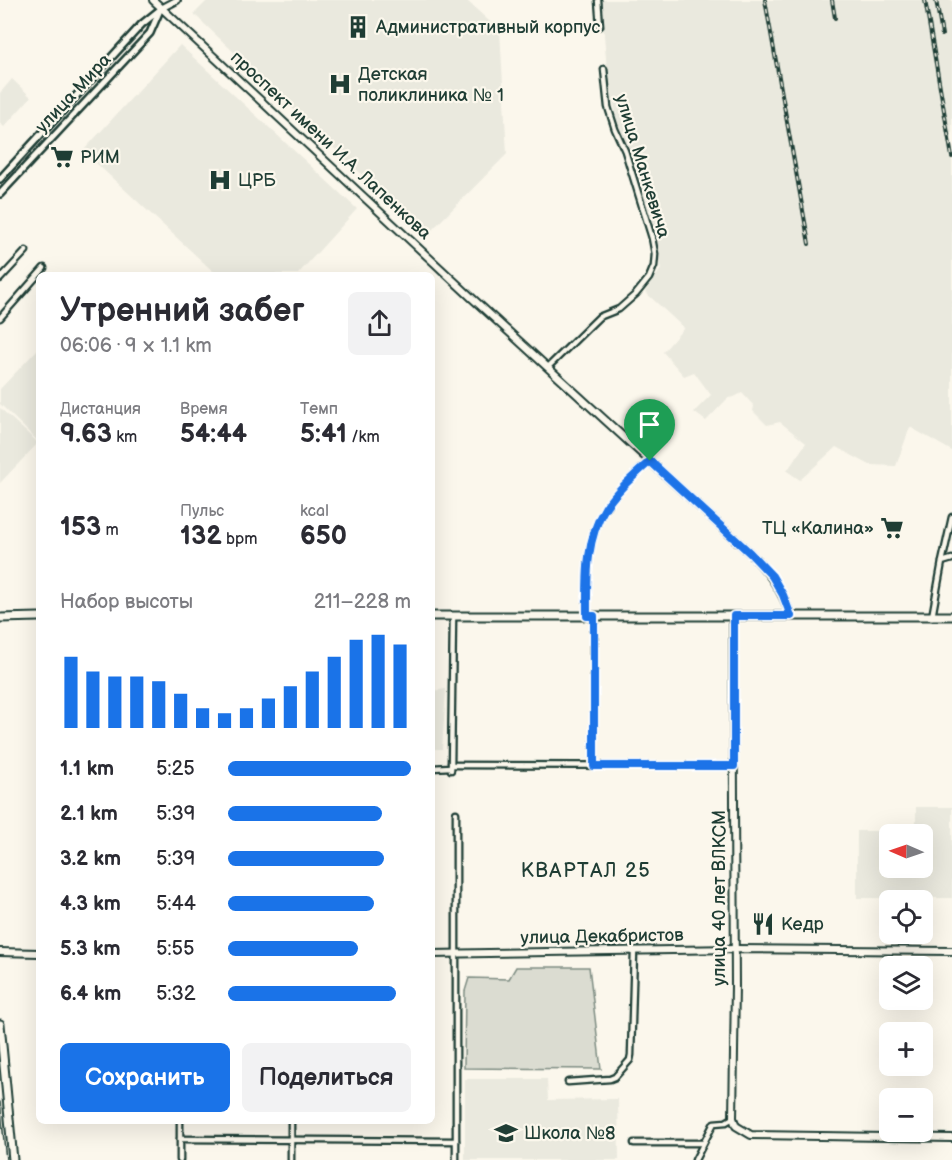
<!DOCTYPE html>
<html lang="ru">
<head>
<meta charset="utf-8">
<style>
	:root { --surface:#fff; --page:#f2f2f3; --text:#2b2b33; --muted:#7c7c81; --accent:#1a73e8 }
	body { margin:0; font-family:"Balsamiq Sans",sans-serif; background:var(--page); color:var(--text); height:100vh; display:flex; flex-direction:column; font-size:22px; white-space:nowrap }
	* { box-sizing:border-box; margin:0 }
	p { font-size:20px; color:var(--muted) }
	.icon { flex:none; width:33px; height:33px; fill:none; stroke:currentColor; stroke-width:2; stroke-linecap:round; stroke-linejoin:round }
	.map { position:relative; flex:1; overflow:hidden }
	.sheet { position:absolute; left:36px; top:272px; width:399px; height:852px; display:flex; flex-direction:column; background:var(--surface); border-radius:9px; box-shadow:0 6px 24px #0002 }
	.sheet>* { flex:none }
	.needle { width:39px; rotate:272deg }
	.controls { position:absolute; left:879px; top:824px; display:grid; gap:12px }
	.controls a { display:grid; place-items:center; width:54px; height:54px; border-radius:9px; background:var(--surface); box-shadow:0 6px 24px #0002; font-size:30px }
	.pin { position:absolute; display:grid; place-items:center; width:51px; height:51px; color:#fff; margin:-62px -26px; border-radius:50% 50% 50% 0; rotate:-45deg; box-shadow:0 0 6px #0007 }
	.pin .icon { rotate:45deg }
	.round { display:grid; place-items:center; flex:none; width:63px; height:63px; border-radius:9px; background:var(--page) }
	.overview { display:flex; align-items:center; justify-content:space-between; height:102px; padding:0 24px }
	h1 { font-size:33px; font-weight:700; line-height:45px }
	.stats { display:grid; grid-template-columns:repeat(3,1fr); gap:9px; height:102px; padding:6px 24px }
	.stats div { display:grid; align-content:center }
	.stats b { font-size:26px; font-weight:700 }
	.stats small { font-size:16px; font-weight:400 }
	.stats p { font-size:16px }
	.chart { height:168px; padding:12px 24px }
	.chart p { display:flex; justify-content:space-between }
	.chart svg { width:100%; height:108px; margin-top:6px; stroke:var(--accent); stroke-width:6 }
	.action { display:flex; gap:12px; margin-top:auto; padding:12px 24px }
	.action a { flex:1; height:69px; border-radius:9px; background:var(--accent); color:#fff; font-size:24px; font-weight:700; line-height:69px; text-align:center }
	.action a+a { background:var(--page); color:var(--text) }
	ul { padding:0 24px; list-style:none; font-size:20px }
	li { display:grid; grid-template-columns:96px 72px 1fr; align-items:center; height:45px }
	li i { height:15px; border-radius:8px; background:var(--accent) }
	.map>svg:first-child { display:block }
	.built { fill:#eae9de; fill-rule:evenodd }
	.green { fill:#dbdcd1; stroke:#7d8c82; stroke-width:1.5 }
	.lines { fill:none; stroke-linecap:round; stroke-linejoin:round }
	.minor-casing { stroke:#1f3d34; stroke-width:9 }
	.tertiary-casing { stroke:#1f3d34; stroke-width:10 }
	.secondary-casing { stroke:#1f3d34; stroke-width:10 }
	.primary-casing { stroke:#1f3d34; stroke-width:11 }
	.minor { stroke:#fbf7ec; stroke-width:4.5 }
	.tertiary { stroke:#fbf7ec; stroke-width:5 }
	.secondary { stroke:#fbf7ec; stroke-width:6 }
	.primary { stroke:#fbf7ec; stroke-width:7 }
	.tram { stroke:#1f3d34; stroke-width:1.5 }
	.rail-casing { stroke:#1f3d34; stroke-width:4 }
	.rail { stroke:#fbf7ec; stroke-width:1.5; stroke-dasharray:4.5; stroke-linecap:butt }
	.route-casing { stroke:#fff; stroke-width:12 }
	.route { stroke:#1a73e8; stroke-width:8 }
	.labels { text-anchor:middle; stroke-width:4.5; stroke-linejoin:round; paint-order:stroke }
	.poi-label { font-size:18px; fill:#1f3d34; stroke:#fbf7ec; text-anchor:start }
	.street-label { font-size:18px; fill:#1f3d34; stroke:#fbf7ec }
	.neighbourhood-label { font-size:20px; letter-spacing:1.5px; fill:#1f3d34; stroke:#fbf7ec }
</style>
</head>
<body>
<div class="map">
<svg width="952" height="1160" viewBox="0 0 952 1160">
	<rect width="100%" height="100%" fill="#fbf7ec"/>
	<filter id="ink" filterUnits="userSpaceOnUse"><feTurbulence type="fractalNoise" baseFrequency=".0167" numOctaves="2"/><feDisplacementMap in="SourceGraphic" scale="12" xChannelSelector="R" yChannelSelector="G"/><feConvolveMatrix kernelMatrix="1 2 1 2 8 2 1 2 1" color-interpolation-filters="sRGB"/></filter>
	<g filter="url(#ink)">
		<g class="built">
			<polygon points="208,0 466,0 500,31 507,154 426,236 194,14"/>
			<polygon points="601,0 952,0 952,451 910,427 896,466 870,465 836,447 800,480 787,471 806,443 780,422 767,425 753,411 754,406 742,393 734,397 728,398 706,421 694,412 711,395 694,372 684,376 663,352 684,328 645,292 661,269 647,206 619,130 607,70"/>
			<polygon points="180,45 357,209 298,274 216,274 83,151"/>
			<polygon points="12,79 31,97 4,127 0,123 0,93"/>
			<polygon points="39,327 39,442 0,404 0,389 38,349"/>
			<polygon points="0,408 38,443 0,483"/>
			<polygon points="446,689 442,749 432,749 432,691"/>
			<path d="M916,807h36v91h-95v-67h59zM890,834h32v33h-32z"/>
			<polygon points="465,1079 547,1079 548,1100 618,1099 619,1160 465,1160"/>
		</g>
		<polygon class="green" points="516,967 589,967 601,1069 464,1068 465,991 469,978 509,979"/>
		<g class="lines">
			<g class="minor-casing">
				<g id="minor">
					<polyline points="598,0 600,26"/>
					<polyline points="0,279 26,251"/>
					<polyline points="0,318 44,268"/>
					<polyline points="548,367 599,317 619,309 636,294 649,278 654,266 655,254 652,238 625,151 615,129 608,107 604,69"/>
					<polyline points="942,562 952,517"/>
					<path d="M587,616c0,-36 -2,-76 18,-108 12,-18 29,-32 44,-47"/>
					<polyline points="594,616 594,766"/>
					<polyline points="932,617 942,562 952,559"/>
					<polyline points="452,765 734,766"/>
					<polyline points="432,768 451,767"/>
					<polyline points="451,770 453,616"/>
					<polyline points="568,1082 610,1079 615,1077 630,1060 631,1055 634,951"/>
					<polyline points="180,1120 180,1160"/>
					<polyline points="291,1120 291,1160"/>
					<polyline points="180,1139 456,1141"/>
					<polyline points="634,1143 703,1143"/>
					<polyline points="456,1160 456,813"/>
					<polyline points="695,1160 714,1123 726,1122 733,1118"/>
				</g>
			</g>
			<g class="tertiary-casing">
				<g id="tertiary">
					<polyline points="0,179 142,24 162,8 177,0"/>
					<polyline points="0,194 150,33 160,10"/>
				</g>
			</g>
			<g class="secondary-casing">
				<g id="secondary">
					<path d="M153,0l319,298 278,255c20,21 31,35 41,63"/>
					<polyline points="733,616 735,985 733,1118 736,1126 751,1135 952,1138"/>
					<polyline points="0,952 39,953"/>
					<polyline points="432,954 735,949 952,951"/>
				</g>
			</g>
			<g class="primary-casing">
				<g id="primary">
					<polyline points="432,616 952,616"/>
					<polyline points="0,618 39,617"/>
					<polyline points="0,1024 13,1160"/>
				</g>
			</g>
			<use href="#minor" class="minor"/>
			<use href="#tertiary" class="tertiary"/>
			<use href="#secondary" class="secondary"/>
			<use href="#primary" class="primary"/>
			<polyline class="tram" points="0,1102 6,1160"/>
			<g class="rail-casing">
				<g id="rail">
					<polyline points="765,0 809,244"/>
					<polyline points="832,0 835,18"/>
					<polyline points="925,0 952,157"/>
					<polyline points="936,0 942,35"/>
				</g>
			</g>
			<use href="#rail" class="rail"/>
		</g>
	</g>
	<g class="lines" filter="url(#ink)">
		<g class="route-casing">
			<path id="route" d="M650,461l100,92 22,23 11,19 8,21h-57v150h-140v-150h-7c0,-36 -2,-76 18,-108 12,-18 29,-32 45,-47z"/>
		</g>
		<use href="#route" class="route"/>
	</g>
	<defs>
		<g id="building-bare" transform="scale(1.8)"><path d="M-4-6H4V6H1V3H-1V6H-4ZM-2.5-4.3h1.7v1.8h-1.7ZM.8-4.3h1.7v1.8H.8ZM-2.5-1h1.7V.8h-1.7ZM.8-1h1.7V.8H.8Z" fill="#1f3d34" stroke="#fbf7ec" stroke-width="2.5" paint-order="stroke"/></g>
		<g id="hospital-bare" transform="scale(1.8)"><path d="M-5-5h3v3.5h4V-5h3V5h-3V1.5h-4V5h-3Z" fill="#1f3d34" stroke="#fbf7ec" stroke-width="2.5" paint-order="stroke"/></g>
		<g id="supermarket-bare" transform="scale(1.8)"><path d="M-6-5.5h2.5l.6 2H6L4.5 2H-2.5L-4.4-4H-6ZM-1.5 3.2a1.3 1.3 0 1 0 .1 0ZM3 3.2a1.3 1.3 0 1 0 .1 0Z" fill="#1f3d34" stroke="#fbf7ec" stroke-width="2.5" paint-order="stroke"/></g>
		<g id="restaurant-bare" transform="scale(1.8)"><path d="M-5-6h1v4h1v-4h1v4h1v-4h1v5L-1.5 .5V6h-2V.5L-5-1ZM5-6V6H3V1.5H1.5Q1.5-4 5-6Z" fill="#1f3d34" stroke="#fbf7ec" stroke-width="2.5" paint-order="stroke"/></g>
		<g id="school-bare" transform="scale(1.8)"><path d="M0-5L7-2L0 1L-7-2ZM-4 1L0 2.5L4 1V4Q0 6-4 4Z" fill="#1f3d34" stroke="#fbf7ec" stroke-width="2.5" paint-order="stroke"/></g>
	</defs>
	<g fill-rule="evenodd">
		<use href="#building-bare" x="358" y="27"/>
		<use href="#hospital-bare" x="340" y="84"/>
		<use href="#supermarket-bare" x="62" y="157"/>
		<use href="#hospital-bare" x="220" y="180"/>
		<use href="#supermarket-bare" x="892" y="528"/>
		<use href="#restaurant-bare" x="763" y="924"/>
		<use href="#school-bare" x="506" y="1133"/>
	</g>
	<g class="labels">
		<g class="poi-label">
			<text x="376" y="33">Административный корпус</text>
			<text x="358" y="80">Детская<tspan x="358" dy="21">поликлиника № 1</tspan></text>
			<text x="80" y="163">РИМ</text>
			<text x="238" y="186">ЦРБ</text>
			<text x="874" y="534" text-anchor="end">ТЦ «Калина»</text>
			<text x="781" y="930">Кедр</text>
			<text x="524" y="1139">Школа №8</text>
		</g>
		<g class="street-label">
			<text transform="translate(73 93) rotate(-47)" y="6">улица Мира</text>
			<text transform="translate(331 145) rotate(43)" y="6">проспект имени И.А. Лапенкова</text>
			<text transform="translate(643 166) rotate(73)" y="6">улица Манкевича</text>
			<text transform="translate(719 898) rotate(-90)" y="6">улица 40 лет ВЛКСМ</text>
			<text transform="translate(602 936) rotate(-1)" y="6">улица Декабристов</text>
		</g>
		<g class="neighbourhood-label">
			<text x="586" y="877">КВАРТАЛ 25</text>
		</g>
	</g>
</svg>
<div class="controls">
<a><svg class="needle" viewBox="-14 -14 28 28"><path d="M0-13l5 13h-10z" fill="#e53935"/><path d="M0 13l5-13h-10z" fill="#7c7c81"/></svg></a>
<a><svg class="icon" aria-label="locate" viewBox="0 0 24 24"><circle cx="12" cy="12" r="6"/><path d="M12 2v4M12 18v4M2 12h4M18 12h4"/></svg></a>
<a><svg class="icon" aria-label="layers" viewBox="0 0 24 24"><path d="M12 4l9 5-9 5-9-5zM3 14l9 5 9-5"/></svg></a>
<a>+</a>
<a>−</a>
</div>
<div class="pin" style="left:650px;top:461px;background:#1e9e55"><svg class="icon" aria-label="arrive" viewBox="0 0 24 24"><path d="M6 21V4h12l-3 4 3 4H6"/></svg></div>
<section class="sheet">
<div class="overview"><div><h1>Утренний забег</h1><p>06:06 · 9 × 1.1 km</p></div><a class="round"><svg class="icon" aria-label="share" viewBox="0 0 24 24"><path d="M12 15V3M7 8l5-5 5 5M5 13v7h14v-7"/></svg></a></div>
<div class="stats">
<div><p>Дистанция</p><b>9.63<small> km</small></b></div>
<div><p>Время</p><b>54:44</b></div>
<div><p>Темп</p><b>5:41<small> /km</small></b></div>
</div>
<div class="stats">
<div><b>153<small> m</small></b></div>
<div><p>Пульс</p><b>132<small> bpm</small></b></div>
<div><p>kcal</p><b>650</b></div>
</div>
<div class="chart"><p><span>Набор высоты</span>211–228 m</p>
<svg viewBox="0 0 160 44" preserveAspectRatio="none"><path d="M5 44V15M15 44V21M25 44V23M35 44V23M45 44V25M55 44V30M65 44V36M75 44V38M85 44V36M95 44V32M105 44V27M115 44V21M125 44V15M135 44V8M145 44V6M155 44V10"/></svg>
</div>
<ul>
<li><b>1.1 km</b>5:25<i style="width:100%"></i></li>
<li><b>2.1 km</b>5:39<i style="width:84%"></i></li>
<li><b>3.2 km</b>5:39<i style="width:85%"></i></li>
<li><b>4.3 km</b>5:44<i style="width:80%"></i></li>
<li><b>5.3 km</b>5:55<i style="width:71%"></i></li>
<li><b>6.4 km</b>5:32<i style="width:92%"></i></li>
</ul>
<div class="action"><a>Сохранить</a><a>Поделиться</a></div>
</section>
</div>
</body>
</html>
